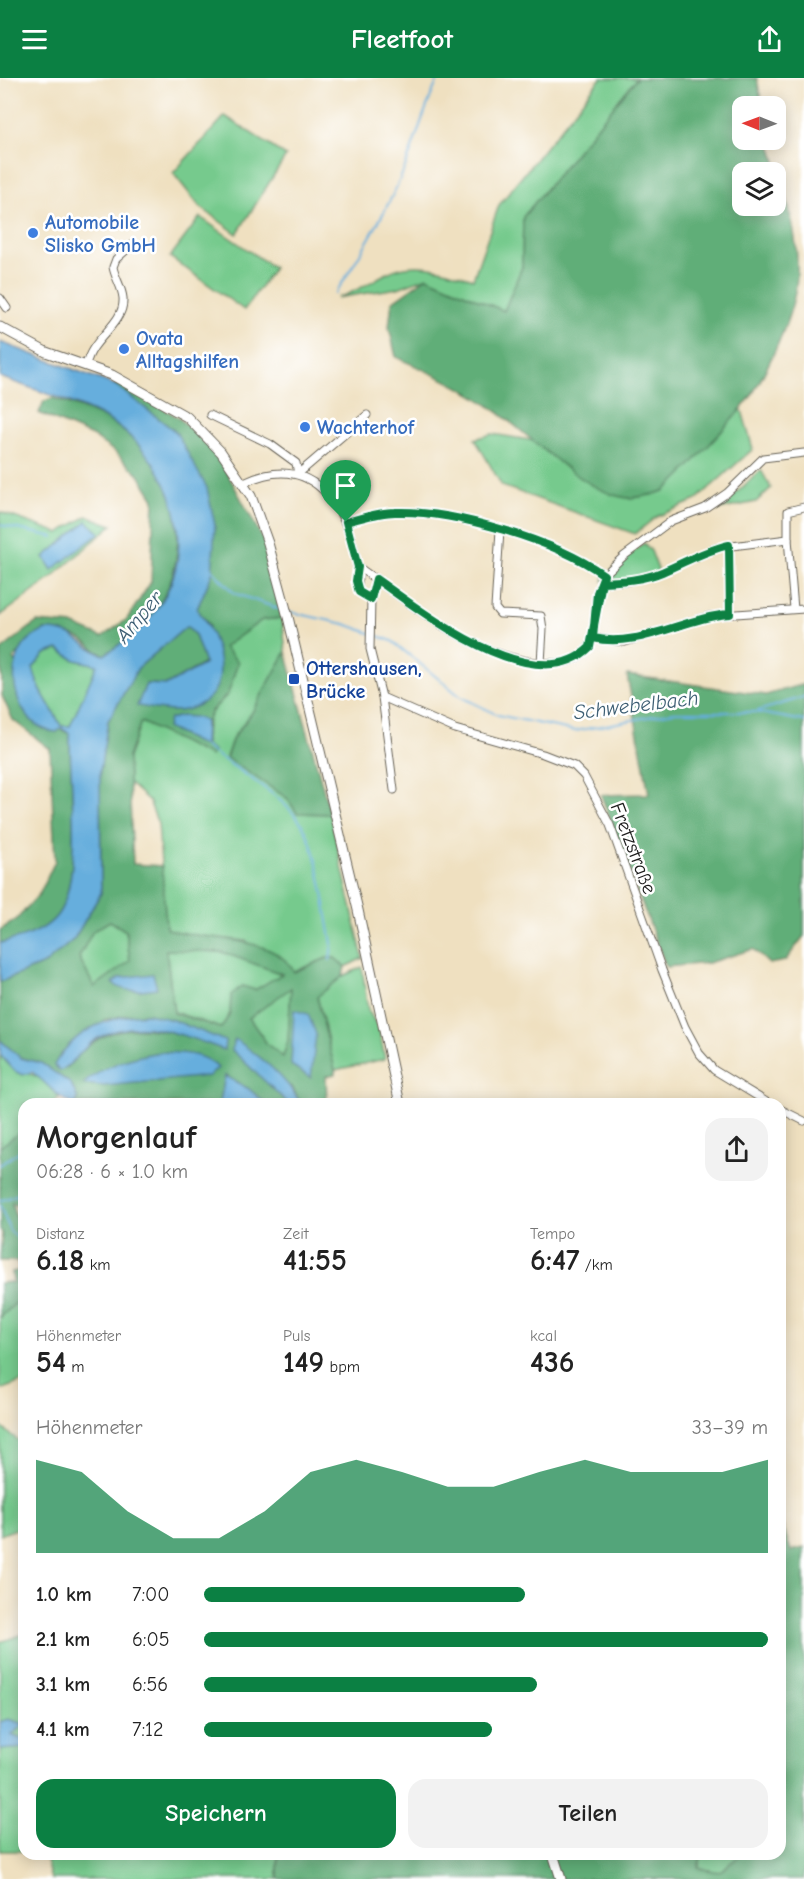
<!DOCTYPE html>
<html lang="de">
<head>
<meta charset="utf-8">
<style>
	:root { --surface:#fff; --page:#f2f2f2; --text:#222; --muted:#767676; --accent:#0b8043 }
	body { margin:0; font-family:"Comic Neue",sans-serif; background:var(--page); color:var(--text); height:100vh; display:flex; flex-direction:column; font-size:22px; white-space:nowrap }
	* { box-sizing:border-box; margin:0 }
	p { font-size:20px; color:var(--muted) }
	.icon { flex:none; width:33px; height:33px; fill:none; stroke:currentColor; stroke-width:2; stroke-linecap:round; stroke-linejoin:round }
	.map { position:relative; flex:1; overflow:hidden }
	.panel { position:absolute; left:18px; top:1020px; width:768px; height:762px; display:flex; flex-direction:column; background:var(--surface); border-radius:18px; box-shadow:0 3px 15px #0003 }
	.panel>* { flex:none }
	.needle { width:39px; rotate:271deg }
	.tools { position:absolute; left:732px; top:18px; display:grid; gap:12px }
	.tools a { display:grid; place-items:center; width:54px; height:54px; border-radius:12px; background:var(--surface); box-shadow:0 3px 15px #0003; font-size:30px }
	.pin { position:absolute; display:grid; place-items:center; width:51px; height:51px; color:#fff; margin:-62px -26px; border-radius:50% 50% 50% 0; rotate:-45deg; box-shadow:0 0 6px #0007 }
	.pin .icon { rotate:45deg }
	.round { display:grid; place-items:center; flex:none; width:63px; height:63px; border-radius:18px; background:var(--page) }
	.overview { display:flex; align-items:center; justify-content:space-between; height:102px; padding:0 18px }
	h1 { font-size:33px; font-weight:700; line-height:45px }
	.figures { display:grid; grid-template-columns:repeat(3,1fr); gap:9px; height:102px; padding:6px 18px }
	.figures div { display:grid; align-content:center }
	.figures b { font-size:30px; font-weight:700 }
	.figures small { font-size:16px; font-weight:400 }
	.figures p { font-size:16px }
	.chart { height:168px; padding:12px 18px }
	.chart p { display:flex; justify-content:space-between }
	.chart svg { width:100%; height:108px; margin-top:6px; fill:var(--accent); opacity:.7 }
	.button { display:flex; gap:12px; margin-top:auto; padding:12px 18px }
	.button a { flex:1; height:69px; border-radius:18px; background:var(--accent); color:#fff; font-size:24px; font-weight:700; line-height:69px; text-align:center }
	.button a+a { background:var(--page); color:var(--text) }
	ul { padding:0 18px; list-style:none; font-size:20px }
	li { display:grid; grid-template-columns:96px 72px 1fr; align-items:center; height:45px }
	li i { height:15px; border-radius:8px; background:var(--accent) }
	header { display:flex; justify-content:space-between; align-items:center; height:78px; padding:0 18px; background:var(--accent); color:#fff; font-size:27px; font-weight:700 }
	.map>svg:first-child { display:block }
	.green { fill:#76ca8d; stroke:#497354; stroke-width:1.5 }
	.forest { fill:#60ae78; stroke:#3e654a; stroke-width:1.5; fill-rule:evenodd }
	.water { fill:#66aedd; stroke:#41657c; stroke-width:1.5; fill-rule:evenodd }
	.lines { fill:none; stroke-linecap:round; stroke-linejoin:round }
	.stream { stroke:#66aedd; stroke-width:2 }
	.street-casing { stroke:#666155; stroke-width:9 }
	.secondary-casing { stroke:#666155; stroke-width:11 }
	.street { stroke:#fff; stroke-width:7 }
	.secondary { stroke:#fff; stroke-width:9 }
	.route-casing { stroke:#fff; stroke-width:12 }
	.route { stroke:#0b8043; stroke-width:8 }
	.shop-dot { fill:#3f7fe0; stroke:#fff; stroke-width:2 }
	.transit-dot { fill:#1a4fb4; stroke:#fff; stroke-width:2 }
	.labels { text-anchor:middle; stroke-width:5; stroke-linejoin:round; paint-order:stroke }
	.shop-label { font-size:20px; font-weight:bold; fill:#366cbe; stroke:#fff; text-anchor:start }
	.transit-label { font-size:20px; font-weight:bold; fill:#164399; stroke:#fff; text-anchor:start }
	.street-label { font-size:20px; fill:#1c1c1c; stroke:#fff }
	.water-label { font-size:21px; font-style:italic; fill:#3d5e73; stroke:#fff }
</style>
</head>
<body>
<header><svg class="icon" aria-label="menu" viewBox="0 0 24 24"><path d="M4 6h16M4 12h16M4 18h16"/></svg>Fleetfoot<svg class="icon" aria-label="share" viewBox="0 0 24 24"><path d="M12 15V3M7 8l5-5 5 5M5 13v7h14v-7"/></svg></header>
<div class="map">
<svg width="804" height="1801" viewBox="0 0 804 1801">
	<rect width="100%" height="100%" fill="#fff"/>
	<filter id="ink" filterUnits="userSpaceOnUse"><feTurbulence type="fractalNoise" baseFrequency=".0167" numOctaves="2"/><feDisplacementMap in="SourceGraphic" scale="12" xChannelSelector="R" yChannelSelector="G"/><feConvolveMatrix kernelMatrix="1 2 1 2 8 2 1 2 1" color-interpolation-filters="sRGB"/></filter>
	<filter id="wash" filterUnits="userSpaceOnUse"><feTurbulence type="fractalNoise" baseFrequency=".008" numOctaves="4" result="noise"/><feDisplacementMap in="SourceGraphic" scale="24" xChannelSelector="R" yChannelSelector="G"/><feGaussianBlur stdDeviation="1.35" result="paint"/><feColorMatrix in="noise" values="0 0 0 0 0 0 0 0 0 0 0 0 0 0 0 0 0 1.4 0 .05"/><feComposite in="paint" operator="in"/></filter>
	<g filter="url(#wash)">
		<rect width="100%" height="100%" fill="#efe0c0"/>
		<g class="green">
			<path d="M601,0h36l-114,139 -1,50 -18,44 -77,-34 -29,11 -61,10c19,-6 33,-16 50,-25 28,-15 58,-3 86,6l26,-74z"/>
			<polygon points="225,38 286,78 237,156 199,128 173,95"/>
			<polygon points="200,139 274,190 244,232 170,179"/>
			<polygon points="741,329 753,371 696,422 656,439 635,456 502,408 475,361 492,356 536,363 566,390 664,413 683,395"/>
			<polygon points="761,392 771,410 756,424 718,432"/>
			<polygon points="0,434 59,455 87,438 112,447 49,502 0,538"/>
			<polygon points="644,465 651,473 659,494 629,502 603,503 605,498"/>
			<path d="M282,540l4,34 -35,62 -18,23 -7,20 61,41 10,15 33,1 33,144 -18,9 -10,-9h-8l-34,14 -47,-31 -64,-7 -16,-6 -8,-104 -9,-23 -20,-18 -1,-26 13,-35 65,23c0,-28 2,-32 22,-51l-5,-46 39,-28z"/>
			<path d="M58,571l17,11 23,5 -28,61h-9c-11,-23 -23,-32 -28,-58l12,-14z"/>
			<polygon points="110,842 126,853 130,883 94,909 79,879 93,853"/>
			<polygon points="166,871 222,874 283,896 255,912 242,908 231,917 230,936 221,950 174,934"/>
			<polygon points="362,889 368,932 379,951 385,981 335,992 317,918 343,898"/>
			<polygon points="291,909 288,963 283,980 267,966 249,940"/>
			<path d="M0,977l16,17c20,0 32,9 43,26l-6,6h-29v25l-24,18z"/>
			<polygon points="24,1217 24,1303 0,1312 0,1240"/>
			<polygon points="0,1348 24,1367 24,1376 14,1393 24,1412 24,1448 0,1457"/>
			<polygon points="24,1556 24,1773 0,1773 0,1564"/>
			<polygon points="44,1776 278,1776 278,1801 51,1801"/>
			<polygon points="702,1776 742,1776 719,1794 698,1790"/>
		</g>
		<g class="forest">
			<path d="M637,0h120l5,28h-20v34h28c11,43 30,91 27,137 -2,36 -27,87 -45,118 -8,12 -79,92 -89,96 -9,4 -27,7 -36,7 -45,-5 -103,-70 -142,-95 -28,-19 -59,-32 -89,-46l-7,-30 3,-25 35,-25 77,34 18,-44 1,-50zM742,94h34v34h-34z"/>
			<path d="M118,302l61,38 39,38 48,89 16,73 -20,2 -38,27 14,15 -10,32 -17,17 -5,12v22l8,6 -4,5 -69,-34 -13,35 5,107 29,2 4,62c35,14 109,5 128,44l33,-14h8l10,9 -2,9 -26,21 18,73v4l-9,2 1,28h-26l-9,-17 -26,-8 23,25h-23l-17,-15 -23,-13 -6,26 3,2h-147l1,-7 -6,-13 -30,-21 -20,-5 -21,-18v-58l46,-19 28,-24 27,-46 -1,-122 8,-50 30,-53 49,-42 8,9 10,28 -38,22 -21,-1 62,14 1,-73 -12,-16 15,-35 -36,-142 -61,-47zM110,843l16,10 4,30 -36,26 -15,-30 14,-26zM166,872l56,2 60,22 -27,16 -13,-4 -11,9 -1,19 -9,14 -47,-15zM291,910l-3,53 -5,16 -16,-13 -18,-26zM148,936l37,21c-51,-12 -84,-11 -118,33l37,-48 22,-5z"/>
			<path d="M53,320c17,6 39,12 55,22 19,13 41,31 52,51 25,43 24,103 -7,142 -13,18 -31,29 -48,42 -11,-4 -13,-9 -21,-14 -11,-8 -26,-9 -40,-11l-31,29 45,69 12,6c-1,44 15,154 -16,185 -14,15 -35,19 -54,24v-13l16,-10 24,-27 15,-32 -5,-112 -37,-29 -11,-24 -1,-46 36,-28 37,3 28,12 25,-18 24,-37 3,-83 -15,-24 -24,-23 -23,-16 -53,-23 5,-12z"/>
			<polygon points="286,574 330,736 297,735 287,720 226,680 233,660 251,636"/>
			<polygon points="627,597 766,617 804,606 804,858 785,883 769,886 753,871 708,885 666,889 601,717 649,716"/>
			<polygon points="24,1051 24,1131 12,1125 18,1149 24,1151 24,1217 0,1240 0,1205 13,1204 12,1194 21,1192 17,1183 0,1183 2,1155 0,1151 0,1069"/>
			<polygon points="780,1440 791,1473 804,1470 804,1801 278,1801 278,1776 702,1776 698,1790 719,1794 742,1776 780,1776"/>
		</g>
		<g class="water">
			<path d="M0,264l115,43 61,47 31,56 8,37 -3,49 -15,35c21,28 41,82 -5,99 -17,7 -38,0 -55,-2l9,-22 21,1 38,-21 -10,-29 -8,-9 -49,42 -30,53 -8,50 1,122 -27,46 -28,24 -46,19v-39c19,-5 40,-9 54,-24 31,-31 15,-141 16,-185l-9,-6 -4,4c-45,-3 -57,-75 -23,-96 4,-2 8,-5 12,-6 29,-1 37,18 58,25 25,-16 48,-34 62,-61 33,-63 -2,-140 -59,-175 -27,-16 -76,-30 -107,-42zM58,571l17,11 22,5 -27,61h-9c-11,-23 -22,-32 -28,-58l12,-14z"/>
			<polygon points="87,443 100,455 52,492 44,479"/>
			<polygon points="181,638 195,639 205,643 204,668 167,650 169,641"/>
			<path d="M153,896l4,14c-14,2 -33,6 -44,-5l6,-5z"/>
			<polygon points="294,932 308,936 316,956 311,1000 291,987"/>
			<path d="M148,936l25,6 52,21 -1,9c-40,-15 -85,-35 -126,-12 -15,8 -23,25 -38,33l-6,-6c20,-35 55,-50 94,-51z"/>
			<path d="M235,961c26,18 50,37 66,65h-12l-57,-54z"/>
			<path d="M0,962l21,18 20,5 30,21 6,13 -1,7c-15,-1 -30,-22 -44,-32l-9,3 -7,-3 -16,-17z"/>
			<path d="M160,974c21,1 43,0 58,16l-9,8 -105,10 -21,-2c23,-20 48,-27 77,-32z"/>
			<polygon points="225,998 249,1011 266,1026 223,1026 220,1024"/>
			<polygon points="8,1641 24,1646 12,1657 24,1662 24,1670 0,1672 0,1644"/>
		</g>
		<g class="lines">
			<g class="stream">
				<path d="M335,216c22,-34 43,-68 60,-104 18,-36 26,-76 44,-112"/>
				<polyline points="0,447 54,459"/>
				<polyline points="211,491 234,515 282,532"/>
				<polyline points="290,534 345,546 392,563 461,619 498,637 575,653 674,634 755,634 804,643"/>
				<polyline points="758,633 804,619"/>
				<path d="M204,668c30,22 77,48 97,77 18,26 24,88 31,120l-2,17"/>
				<polyline points="0,1087 24,1070"/>
				<polyline points="0,1123 24,1114"/>
				<polyline points="0,1127 10,1153 24,1165"/>
			</g>
		</g>
	</g>
	<g filter="url(#ink)">
		<g class="lines">
			<g class="street-casing">
				<g id="street">
					<polyline points="0,220 7,230"/>
					<path d="M86,288c5,-29 39,-41 37,-68 -1,-11 -8,-20 -10,-31l3,-8 16,-14"/>
					<polyline points="210,337 270,366 296,385 298,396"/>
					<polyline points="298,396 367,337"/>
					<path d="M244,405c67,-33 103,22 113,82 2,9 0,17 2,27l12,7"/>
					<path d="M346,444c16,-4 33,-10 49,-10 59,-2 162,29 209,63"/>
					<polyline points="500,452 495,530 500,536 541,538 543,551 541,585"/>
					<polyline points="788,461 794,531"/>
					<polyline points="729,467 730,536"/>
					<path d="M358,489c57,39 118,94 191,96 19,1 37,-5 44,-25l32,4 84,-26 95,-7"/>
					<polyline points="376,501 371,521 370,571 382,619 394,712"/>
					<polyline points="602,504 629,503 660,495 716,470 788,461 788,433 804,429"/>
					<polyline points="593,560 597,515 604,497 624,478 671,443 705,430 727,415 763,380 804,375"/>
					<polyline points="382,619 455,651 543,676 574,688 584,698 610,747 662,892 685,949 699,975 714,992 770,1026"/>
					<polyline points="780,1031 804,1043"/>
				</g>
			</g>
			<g class="secondary-casing">
				<g id="secondary">
					<polyline points="0,249 46,274 112,297 187,339 221,374 251,418 268,465 288,539 358,832 400,1026"/>
					<polyline points="553,1776 561,1801"/>
				</g>
			</g>
			<use href="#street" class="street"/>
			<use href="#secondary" class="secondary"/>
		</g>
	</g>
	<g class="lines" filter="url(#ink)">
		<g class="route-casing">
			<path id="route" d="M346,444l12,45 -2,14 3,11 12,7 5,-20c47,33 159,123 214,68l12,-65c20,-1 41,-2 60,-10 22,-9 43,-22 67,-27l1,69c-46,3 -91,35 -137,24l4,-45 7,-18c-47,-34 -150,-65 -209,-63 -16,0 -33,6 -49,10"/>
		</g>
		<use href="#route" class="route"/>
	</g>
	<g class="shop-dot">
		<circle cx="33" cy="155" r="6"/>
		<circle cx="124" cy="271" r="6"/>
		<circle cx="305" cy="349" r="6"/>
	</g>
	<rect class="transit-dot" x="288" y="595" width="12" height="12" rx="3"/>
	<g class="labels">
		<g class="shop-label">
			<text x="45" y="151">Automobile<tspan x="45" dy="23">Slisko GmbH</tspan></text>
			<text x="136" y="267">Ovata<tspan x="136" dy="23">Alltagshilfen</tspan></text>
			<text x="317" y="356">Wachterhof</text>
		</g>
		<g class="transit-label">
			<text x="306" y="597">Ottershausen,<tspan x="306" dy="23">Brücke</tspan></text>
		</g>
		<g class="street-label">
			<text transform="translate(634 770) rotate(69)" y="7">Fretzstraße</text>
		</g>
		<g class="water-label">
			<text transform="translate(139 539) rotate(-50)" y="7">Amper</text>
			<text transform="translate(636 627) rotate(-7)" y="7">Schwebelbach</text>
		</g>
	</g>
</svg>
<div class="tools">
<a><svg class="needle" viewBox="-14 -14 28 28"><path d="M0-13l5 13h-10z" fill="#e53935"/><path d="M0 13l5-13h-10z" fill="#767676"/></svg></a>
<a><svg class="icon" aria-label="layers" viewBox="0 0 24 24"><path d="M12 4l9 5-9 5-9-5zM3 14l9 5 9-5"/></svg></a>
</div>
<div class="pin" style="left:346px;top:444px;background:#1e9e55"><svg class="icon" aria-label="arrive" viewBox="0 0 24 24"><path d="M6 21V4h12l-3 4 3 4H6"/></svg></div>
<section class="panel">
<div class="overview"><div><h1>Morgenlauf</h1><p>06:28 · 6 × 1.0 km</p></div><a class="round"><svg class="icon" aria-label="share" viewBox="0 0 24 24"><path d="M12 15V3M7 8l5-5 5 5M5 13v7h14v-7"/></svg></a></div>
<div class="figures">
<div><p>Distanz</p><b>6.18<small> km</small></b></div>
<div><p>Zeit</p><b>41:55</b></div>
<div><p>Tempo</p><b>6:47<small> /km</small></b></div>
</div>
<div class="figures">
<div><p>Höhenmeter</p><b>54<small> m</small></b></div>
<div><p>Puls</p><b>149<small> bpm</small></b></div>
<div><p>kcal</p><b>436</b></div>
</div>
<div class="chart"><p><span>Höhenmeter</span>33–39 m</p>
<svg viewBox="0 0 160 44" preserveAspectRatio="none"><path d="M0 44V6L10 11L20 27L30 38L40 38L50 27L60 11L70 6L80 11L90 17L100 17L110 11L120 6L130 11L140 11L150 11L160 6V44z"/></svg>
</div>
<ul>
<li><b>1.0 km</b>7:00<i style="width:57%"></i></li>
<li><b>2.1 km</b>6:05<i style="width:100%"></i></li>
<li><b>3.1 km</b>6:56<i style="width:59%"></i></li>
<li><b>4.1 km</b>7:12<i style="width:51%"></i></li>
</ul>
<div class="button"><a>Speichern</a><a>Teilen</a></div>
</section>
</div>
</body>
</html>
